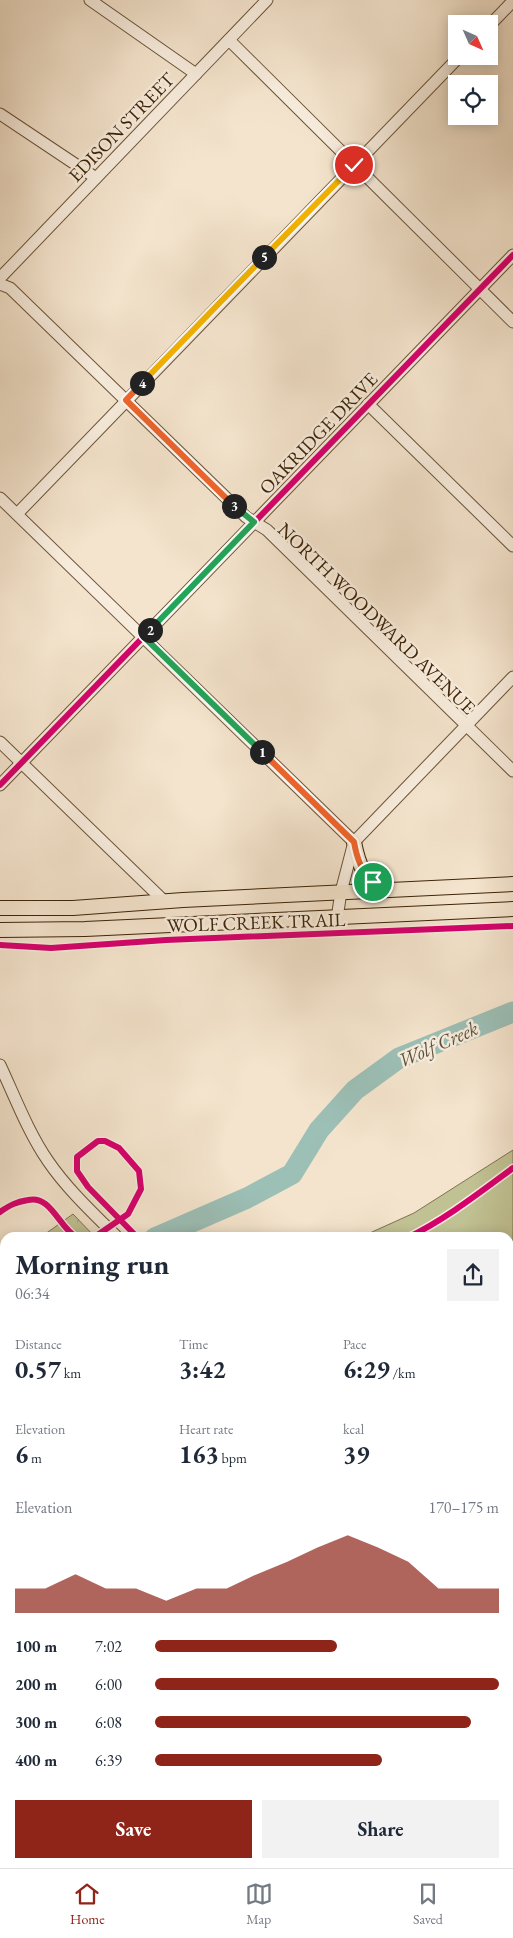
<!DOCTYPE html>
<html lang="en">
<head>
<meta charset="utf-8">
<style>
	:root { --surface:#fff; --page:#f2f2f3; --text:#1f2937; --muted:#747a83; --line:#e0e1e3; --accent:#8f2418 }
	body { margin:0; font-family:"EB Garamond",serif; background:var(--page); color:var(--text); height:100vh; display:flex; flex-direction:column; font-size:19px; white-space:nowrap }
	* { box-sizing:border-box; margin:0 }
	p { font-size:16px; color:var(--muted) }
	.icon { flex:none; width:28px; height:28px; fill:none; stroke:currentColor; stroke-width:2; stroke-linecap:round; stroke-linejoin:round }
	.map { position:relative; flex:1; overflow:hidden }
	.sheet { position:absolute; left:0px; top:1232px; width:514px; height:636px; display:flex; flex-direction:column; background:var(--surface); border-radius:15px 15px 0 0; box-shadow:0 2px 12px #0003 }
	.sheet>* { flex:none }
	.needle { width:32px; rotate:135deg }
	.buttons { position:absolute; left:448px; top:15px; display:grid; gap:10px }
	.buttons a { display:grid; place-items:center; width:50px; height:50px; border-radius:0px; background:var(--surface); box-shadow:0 2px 12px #0003; font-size:25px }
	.pin { position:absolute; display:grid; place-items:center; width:42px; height:42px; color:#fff; margin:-21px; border:2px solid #fff; border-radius:50%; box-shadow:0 1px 5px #0007 }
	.km { position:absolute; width:25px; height:25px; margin:-12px; border-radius:50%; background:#222; color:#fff; font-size:14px; line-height:25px; text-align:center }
	.round { display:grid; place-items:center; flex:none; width:52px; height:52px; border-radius:0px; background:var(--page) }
	.head { display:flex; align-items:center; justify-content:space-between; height:85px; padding:0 15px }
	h1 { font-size:28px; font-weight:700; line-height:38px }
	.metrics { display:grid; grid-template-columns:repeat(3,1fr); gap:8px; height:85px; padding:5px 15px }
	.metrics div { display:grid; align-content:center }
	.metrics b { font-size:25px; font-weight:700 }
	.metrics small { font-size:14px; font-weight:400 }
	.metrics p { font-size:14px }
	.chart { height:140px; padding:10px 15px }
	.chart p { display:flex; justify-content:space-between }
	.chart svg { width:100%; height:90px; margin-top:5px; fill:var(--accent); opacity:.7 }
	.button { display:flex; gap:10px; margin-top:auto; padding:10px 15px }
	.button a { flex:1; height:58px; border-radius:0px; background:var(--accent); color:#fff; font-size:20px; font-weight:700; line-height:58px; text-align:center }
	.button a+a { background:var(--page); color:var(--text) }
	ul { padding:0 15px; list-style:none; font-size:16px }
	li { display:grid; grid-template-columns:80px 60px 1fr; align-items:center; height:38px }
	li i { height:12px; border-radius:6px; background:var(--accent) }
	.menu { display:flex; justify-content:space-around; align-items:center; height:70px; border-top:1px solid var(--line); background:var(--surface); font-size:14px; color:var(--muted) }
	.menu a { display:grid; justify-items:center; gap:2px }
	.menu .current { color:var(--accent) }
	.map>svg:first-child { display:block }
	.grass { fill:#c1c294; stroke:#7f724e }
	.forest { fill:url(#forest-crowns); stroke:#7f724e }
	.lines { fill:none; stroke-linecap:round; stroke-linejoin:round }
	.river { stroke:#9cbfb6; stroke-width:21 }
	.minor-casing { stroke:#6b5338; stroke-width:13 }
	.major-casing { stroke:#3d2307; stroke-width:16 }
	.minor { stroke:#f8edde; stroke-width:11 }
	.major { stroke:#f4e4cd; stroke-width:14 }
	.rail-casing { stroke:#3d2307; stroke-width:5.5 }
	.rail { stroke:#f8edde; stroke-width:4; stroke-dasharray:11; stroke-linecap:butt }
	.cycleway-casing { stroke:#f8edde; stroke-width:9 }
	.cycleway { stroke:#d6006c; stroke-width:6 }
	.split-1-casing { stroke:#fff; stroke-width:10 }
	.split-2-casing { stroke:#fff; stroke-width:10 }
	.split-3-casing { stroke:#fff; stroke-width:10 }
	.split-4-casing { stroke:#fff; stroke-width:10 }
	.split-5-casing { stroke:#fff; stroke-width:10 }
	.split-6-casing { stroke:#fff; stroke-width:10 }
	.split-1 { stroke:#f0652b; stroke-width:6 }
	.split-2 { stroke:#22a559; stroke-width:6 }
	.split-3 { stroke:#22a559; stroke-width:6 }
	.split-4 { stroke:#f0652b; stroke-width:6 }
	.split-5 { stroke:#f5b400; stroke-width:6 }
	.split-6 { stroke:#f5b400; stroke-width:6 }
	.labels { text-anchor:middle; stroke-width:5; stroke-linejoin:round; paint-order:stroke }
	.street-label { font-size:19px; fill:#3d2307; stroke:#f8edde }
	.water-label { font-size:20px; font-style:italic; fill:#5a523c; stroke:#f8edde }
</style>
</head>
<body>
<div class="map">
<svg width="513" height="1868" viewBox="0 0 513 1868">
	<defs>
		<pattern id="forest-crowns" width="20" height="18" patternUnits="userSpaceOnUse" patternTransform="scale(1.25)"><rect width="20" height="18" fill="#c1c294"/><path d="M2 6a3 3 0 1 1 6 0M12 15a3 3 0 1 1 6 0" fill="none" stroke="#a7a67e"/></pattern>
	</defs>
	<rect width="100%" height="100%" fill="#f4e4cd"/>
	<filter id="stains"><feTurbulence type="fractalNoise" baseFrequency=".004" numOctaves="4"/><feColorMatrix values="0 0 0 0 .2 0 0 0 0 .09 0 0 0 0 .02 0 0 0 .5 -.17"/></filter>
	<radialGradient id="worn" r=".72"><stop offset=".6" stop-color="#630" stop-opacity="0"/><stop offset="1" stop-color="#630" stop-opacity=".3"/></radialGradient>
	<polygon class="grass" points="513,1150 513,1571 509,1572 509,1238 361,1237 414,1213"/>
	<g class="forest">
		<polygon points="73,1214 95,1237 41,1237"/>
		<polygon points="5,1263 5,1414 0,1417 0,1267"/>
	</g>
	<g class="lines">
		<g class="river">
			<polyline points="155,1238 247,1198 292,1174 319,1130 355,1090 399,1058 513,1012"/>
			<polyline points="0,1330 5,1327"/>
		</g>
		<g class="minor-casing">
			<g id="minor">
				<polyline points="90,0 196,74"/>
				<polyline points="489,26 513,1"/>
				<polyline points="229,40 513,322"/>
				<polyline points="0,114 96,178"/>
				<polyline points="0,278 267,0"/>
				<polyline points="0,284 10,288 246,517 267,530 513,771"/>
				<polyline points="368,404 513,546"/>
				<polyline points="0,498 354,842"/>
				<polyline points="17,514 460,56"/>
				<polyline points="0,742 164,901"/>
				<polyline points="0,785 513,255"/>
				<polyline points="337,918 341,892 354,842 513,677"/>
				<path d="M0,1065c15,32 28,67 48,96 19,28 46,53 70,77"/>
				<polyline points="509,1631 513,1635"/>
				<polyline points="509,1645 513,1643"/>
				<polyline points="0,1837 5,1842"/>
				<polyline points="509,1853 513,1857"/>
				<polyline points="27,1864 32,1868"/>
				<polyline points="286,1864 290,1868"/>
				<polyline points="262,1868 266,1864"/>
			</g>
		</g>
		<g class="major-casing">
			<g id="major">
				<path d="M354,842c5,25 9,36 34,46"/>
				<polyline points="0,908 73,908 183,900 513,884"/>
				<polyline points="0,930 85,929 513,909"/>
			</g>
		</g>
		<use href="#minor" class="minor"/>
		<use href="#major" class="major"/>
		<g class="rail-casing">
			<g id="rail">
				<polyline points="509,1588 513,1587"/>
				<polyline points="0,1739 5,1738"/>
			</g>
		</g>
		<use href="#rail" class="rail"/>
		<g class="cycleway-casing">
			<g id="cycleway">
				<polyline points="0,785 513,255"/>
				<polyline points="0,945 51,948 166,940 513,926"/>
				<path d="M0,1212c10,-7 16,-10 28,-12 23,-5 30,26 49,38"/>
				<polyline points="93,1238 96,1236 128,1214 141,1189 139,1171 119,1148 105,1141 98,1141 77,1157 77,1171 88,1187 138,1238"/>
				<path d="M407,1238c39,-19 72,-45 106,-70"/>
			</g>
		</g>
		<use href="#cycleway" class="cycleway"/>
	</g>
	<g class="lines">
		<g class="split-1-casing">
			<path id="split-1" d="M262,752l92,90c3,17 7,28 19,40"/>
		</g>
		<g class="split-2-casing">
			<polyline id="split-2" points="150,630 143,636 262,752"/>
		</g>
		<g class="split-3-casing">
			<polyline id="split-3" points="150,630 254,522 234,506"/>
		</g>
		<g class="split-4-casing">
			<polyline id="split-4" points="142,383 126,400 234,506"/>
		</g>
		<g class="split-5-casing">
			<polyline id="split-5" points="142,383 264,257"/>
		</g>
		<g class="split-6-casing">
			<polyline id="split-6" points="264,257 354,165"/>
		</g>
		<use href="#split-1" class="split-1"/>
		<use href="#split-2" class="split-2"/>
		<use href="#split-3" class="split-3"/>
		<use href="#split-4" class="split-4"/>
		<use href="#split-5" class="split-5"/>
		<use href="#split-6" class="split-6"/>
	</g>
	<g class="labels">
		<g class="street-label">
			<text transform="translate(121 127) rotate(-46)" y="7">EDISON STREET</text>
			<text transform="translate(318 433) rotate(-46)" y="7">OAKRIDGE DRIVE</text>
			<text transform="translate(377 618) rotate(44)" y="7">NORTH WOODWARD AVENUE</text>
			<text transform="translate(256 922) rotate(-2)" y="7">WOLF CREEK TRAIL</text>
		</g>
		<g class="water-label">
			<text transform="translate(438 1044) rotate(-24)" y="7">Wolf Creek</text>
		</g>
	</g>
	<rect width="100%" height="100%" filter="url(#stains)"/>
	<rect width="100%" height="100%" fill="url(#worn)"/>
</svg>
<div class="buttons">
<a><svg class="needle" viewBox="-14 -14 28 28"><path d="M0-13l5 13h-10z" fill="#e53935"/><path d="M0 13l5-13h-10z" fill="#747a83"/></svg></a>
<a><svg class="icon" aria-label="locate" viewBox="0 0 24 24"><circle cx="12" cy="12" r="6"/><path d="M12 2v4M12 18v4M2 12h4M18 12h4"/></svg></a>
</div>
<div class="pin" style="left:373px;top:882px;background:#1e9e55"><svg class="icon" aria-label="arrive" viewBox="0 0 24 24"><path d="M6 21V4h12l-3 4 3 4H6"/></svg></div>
<div class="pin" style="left:354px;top:165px;background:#d93025"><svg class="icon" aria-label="check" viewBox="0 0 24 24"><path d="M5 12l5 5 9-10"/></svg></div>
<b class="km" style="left:262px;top:752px">1</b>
<b class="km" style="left:150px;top:630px">2</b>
<b class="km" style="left:234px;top:506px">3</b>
<b class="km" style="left:142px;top:383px">4</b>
<b class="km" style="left:264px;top:257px">5</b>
<section class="sheet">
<div class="head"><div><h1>Morning run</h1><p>06:34</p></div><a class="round"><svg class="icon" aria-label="share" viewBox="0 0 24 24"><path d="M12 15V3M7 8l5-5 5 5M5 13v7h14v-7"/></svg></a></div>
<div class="metrics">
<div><p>Distance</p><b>0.57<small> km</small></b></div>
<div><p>Time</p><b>3:42</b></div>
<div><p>Pace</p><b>6:29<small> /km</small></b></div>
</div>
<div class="metrics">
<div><p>Elevation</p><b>6<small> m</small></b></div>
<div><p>Heart rate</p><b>163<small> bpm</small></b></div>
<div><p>kcal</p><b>39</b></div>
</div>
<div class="chart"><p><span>Elevation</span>170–175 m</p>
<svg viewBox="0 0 160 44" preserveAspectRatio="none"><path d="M0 44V32L10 32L20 25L30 32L40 32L50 38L60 32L70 32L80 25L90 19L100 12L110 6L120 12L130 19L140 32L150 32L160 32V44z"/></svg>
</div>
<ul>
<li><b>100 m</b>7:02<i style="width:53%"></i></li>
<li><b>200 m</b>6:00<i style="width:100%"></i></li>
<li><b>300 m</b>6:08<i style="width:92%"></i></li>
<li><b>400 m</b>6:39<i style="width:66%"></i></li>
</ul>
<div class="button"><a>Save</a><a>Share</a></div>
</section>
</div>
<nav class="menu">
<a class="current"><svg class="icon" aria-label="home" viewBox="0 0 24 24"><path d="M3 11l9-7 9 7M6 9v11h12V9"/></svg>Home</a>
<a><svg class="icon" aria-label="map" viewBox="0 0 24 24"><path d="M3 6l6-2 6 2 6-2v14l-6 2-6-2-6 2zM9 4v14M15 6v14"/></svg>Map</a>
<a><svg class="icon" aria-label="saved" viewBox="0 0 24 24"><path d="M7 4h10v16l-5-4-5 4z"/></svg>Saved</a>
</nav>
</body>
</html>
